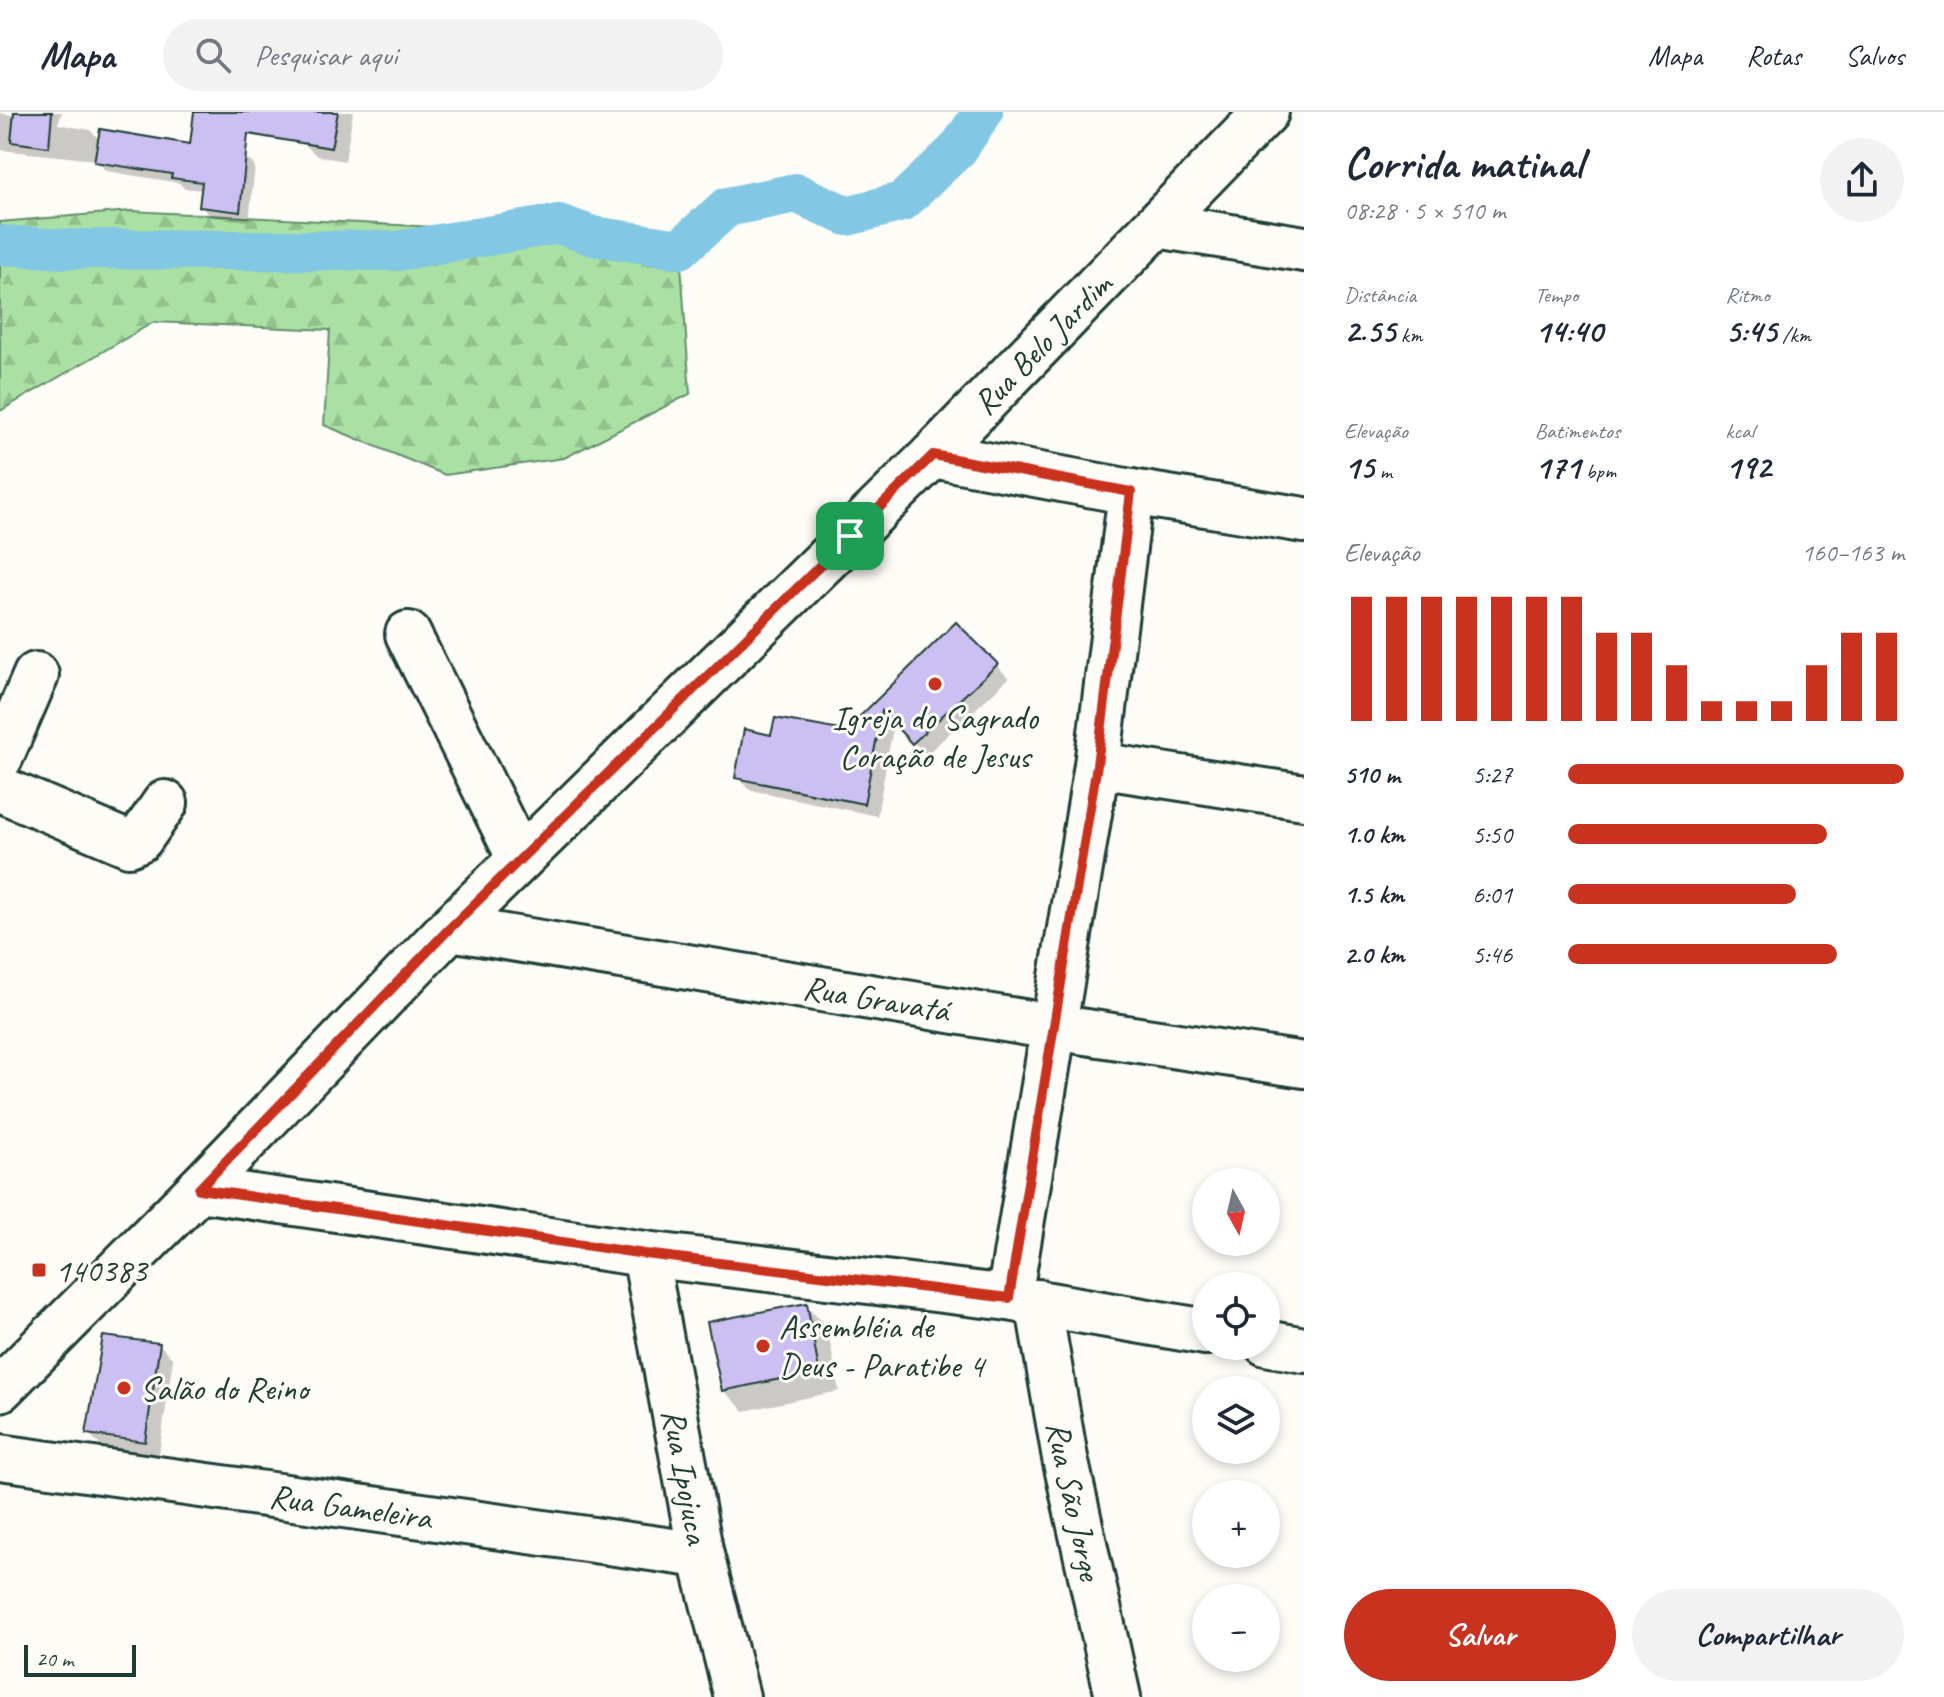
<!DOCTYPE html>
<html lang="pt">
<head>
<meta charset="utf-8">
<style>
	:root { --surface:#fff; --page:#f2f2f3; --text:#1f2937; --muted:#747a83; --line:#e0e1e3; --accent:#c8321e }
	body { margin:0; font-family:Caveat,sans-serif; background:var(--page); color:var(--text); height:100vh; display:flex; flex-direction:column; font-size:30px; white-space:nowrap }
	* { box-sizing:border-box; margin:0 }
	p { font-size:26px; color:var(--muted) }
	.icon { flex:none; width:44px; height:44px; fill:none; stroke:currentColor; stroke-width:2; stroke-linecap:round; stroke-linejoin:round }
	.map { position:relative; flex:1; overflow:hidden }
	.panel { display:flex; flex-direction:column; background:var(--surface); width:640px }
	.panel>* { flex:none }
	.needle { width:52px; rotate:172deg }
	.tools { position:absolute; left:1192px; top:1056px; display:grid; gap:16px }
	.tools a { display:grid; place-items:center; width:88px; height:88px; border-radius:50%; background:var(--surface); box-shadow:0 4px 12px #0003; font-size:40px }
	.scale { position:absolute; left:24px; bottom:20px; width:112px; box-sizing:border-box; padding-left:8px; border:4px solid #1f3d34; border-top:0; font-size:22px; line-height:28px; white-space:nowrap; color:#1f3d34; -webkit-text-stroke:6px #fdfcf7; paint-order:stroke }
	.pin { position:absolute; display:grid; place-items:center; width:68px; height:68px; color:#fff; margin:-34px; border-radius:16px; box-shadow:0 4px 12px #0006 }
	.round { display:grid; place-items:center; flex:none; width:84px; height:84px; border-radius:42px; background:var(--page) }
	.head { display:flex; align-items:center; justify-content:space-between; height:136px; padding:0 40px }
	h1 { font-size:44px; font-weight:800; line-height:60px }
	.figures { display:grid; grid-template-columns:repeat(3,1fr); gap:12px; height:136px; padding:8px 40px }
	.figures div { display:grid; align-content:center }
	.figures b { font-size:34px; font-weight:800 }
	.figures small { font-size:22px; font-weight:400 }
	.figures p { font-size:22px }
	.chart { height:224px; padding:16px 40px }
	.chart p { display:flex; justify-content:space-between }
	.chart svg { width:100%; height:144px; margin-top:8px; stroke:var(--accent); stroke-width:6 }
	.action { display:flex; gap:16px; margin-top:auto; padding:16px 40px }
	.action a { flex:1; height:92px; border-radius:48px; background:var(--accent); color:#fff; font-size:32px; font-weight:800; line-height:92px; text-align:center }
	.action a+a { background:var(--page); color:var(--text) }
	ul { padding:0 40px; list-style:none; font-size:26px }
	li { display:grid; grid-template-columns:128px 96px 1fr; align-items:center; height:60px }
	li i { height:20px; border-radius:10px; background:var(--accent) }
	header { display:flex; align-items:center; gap:48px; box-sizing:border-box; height:112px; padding:0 40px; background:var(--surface); border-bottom:2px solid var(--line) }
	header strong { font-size:38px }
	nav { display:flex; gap:44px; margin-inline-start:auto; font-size:28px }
	.search { width:560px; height:72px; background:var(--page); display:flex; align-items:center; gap:20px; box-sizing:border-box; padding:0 28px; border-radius:44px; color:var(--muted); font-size:30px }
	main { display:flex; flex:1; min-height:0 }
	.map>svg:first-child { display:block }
	.forest { fill:url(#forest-firs); stroke:#648e6c; stroke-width:2 }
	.shadow { fill:#0003 }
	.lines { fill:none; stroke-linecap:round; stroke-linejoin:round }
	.canal { stroke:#82c7e3; stroke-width:40 }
	.building { fill:#ccbff1; stroke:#1f3d34; stroke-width:2 }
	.minor-casing { stroke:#1f3d34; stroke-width:50 }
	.tertiary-casing { stroke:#1f3d34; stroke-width:50 }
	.minor { stroke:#fdfcf7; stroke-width:44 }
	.tertiary { stroke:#fdfcf7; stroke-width:44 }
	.route-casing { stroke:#fff; stroke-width:16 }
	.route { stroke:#c8321e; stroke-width:10 }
	.poi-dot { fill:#c8321e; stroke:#fdfcf7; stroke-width:3 }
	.labels { text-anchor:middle; stroke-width:6; stroke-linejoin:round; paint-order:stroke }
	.street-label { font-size:34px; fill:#1f3d34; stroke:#fdfcf7 }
	.poi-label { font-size:34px; fill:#1f3d34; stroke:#fdfcf7; text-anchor:start }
</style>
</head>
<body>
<header>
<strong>Mapa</strong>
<div class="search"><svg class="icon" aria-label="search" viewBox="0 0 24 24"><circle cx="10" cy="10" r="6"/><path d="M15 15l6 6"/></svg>Pesquisar aqui</div>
<nav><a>Mapa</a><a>Rotas</a><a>Salvos</a></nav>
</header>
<main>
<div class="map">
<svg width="1304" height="1585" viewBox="0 0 1304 1585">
	<defs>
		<pattern id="forest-firs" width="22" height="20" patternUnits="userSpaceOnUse" patternTransform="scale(2)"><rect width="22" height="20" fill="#aae0a3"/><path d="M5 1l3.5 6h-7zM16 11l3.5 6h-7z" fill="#92c18d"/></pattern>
	</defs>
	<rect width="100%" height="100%" fill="#fdfcf7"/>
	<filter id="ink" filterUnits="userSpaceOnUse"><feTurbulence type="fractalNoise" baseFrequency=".0125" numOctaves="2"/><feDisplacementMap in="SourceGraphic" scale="16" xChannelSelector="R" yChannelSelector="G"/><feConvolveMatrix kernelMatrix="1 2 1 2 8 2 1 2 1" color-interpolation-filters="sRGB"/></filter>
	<g filter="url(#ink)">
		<polygon class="forest" points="131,99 512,119 680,137 690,282 564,346 445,363 324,313 330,218 154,210 0,299 0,110"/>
		<g class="shadow">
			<polygon points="16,0 62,0 58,12 90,18 100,28 245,44 255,54 249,109 212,105 201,95 203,78 184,76 179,71 106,59 96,48 0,38 0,1 15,4"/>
			<polygon points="223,0 353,0 345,49 317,44 303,31"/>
			<polygon points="956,513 1009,566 926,643 894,610 877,704 750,678 738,666 773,625 846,621"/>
			<polygon points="806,1194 827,1214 839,1279 744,1299 723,1278"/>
			<polygon points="160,1233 173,1247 159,1342 102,1335 88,1321"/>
		</g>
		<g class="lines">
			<polyline class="canal" points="0,133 66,137 397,139 559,112 593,124 680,137 727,95 796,81 847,104 902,90 958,37 983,0"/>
		</g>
		<g class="building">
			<polygon points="14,0 52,0 49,35 11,30"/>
			<polygon points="194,0 338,0 331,36 248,22 240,100 199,95 202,70 171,66 172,62 94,50 100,17 190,32"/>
			<polygon points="956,510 998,552 912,632 882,599 864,692 735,666 744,617 771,623 775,606 845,619"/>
			<polygon points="807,1191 819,1259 722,1279 707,1210"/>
			<polygon points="103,1224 160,1231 145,1330 86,1322"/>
		</g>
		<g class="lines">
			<g class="minor-casing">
				<g id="minor">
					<polyline points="1157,113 1304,137"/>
					<polyline points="933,343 1131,380 1304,408"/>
					<polyline points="408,522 520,747"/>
					<polyline points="0,646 36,563"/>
					<polyline points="1097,653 1304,685"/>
					<polyline points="0,677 129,732 140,727 165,691"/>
					<path id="s1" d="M450,816l603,99 251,38"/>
					<path id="s2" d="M645,1142l56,301 36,142"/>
					<polyline points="1009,1186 1097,653 1131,380"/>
					<path id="s3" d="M1038,1190l27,156 53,239"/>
					<path id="s4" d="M0,1345l701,98"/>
				</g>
			</g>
			<g class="tertiary-casing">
				<g id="tertiary">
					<polyline points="199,1077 645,1142 1009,1186 1206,1220"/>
					<polyline points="1266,1231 1304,1238"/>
					<path id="s5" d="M0,1277l199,-200 251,-261 483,-473 333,-343"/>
				</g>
			</g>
			<use href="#minor" class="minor"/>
			<use href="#tertiary" class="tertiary"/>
		</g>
	</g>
	<g class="lines" filter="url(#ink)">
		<g class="route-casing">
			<polygon id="route" points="933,343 1131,380 1097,653 1009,1186 645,1142 199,1077 450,816"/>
		</g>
		<use href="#route" class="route"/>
	</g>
	<g class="poi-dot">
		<circle cx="935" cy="572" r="8"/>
		<rect x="31" y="1150" width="16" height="16" rx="4"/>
		<circle cx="763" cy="1234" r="8"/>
		<circle cx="124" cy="1276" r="8"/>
	</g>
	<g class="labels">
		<g class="street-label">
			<text dy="12" stroke="none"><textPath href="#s5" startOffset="1476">Rua Belo Jardim</textPath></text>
			<text dy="12" stroke="none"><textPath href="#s1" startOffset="432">Rua Gravatá</textPath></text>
			<text dy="12" stroke="none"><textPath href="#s2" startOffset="226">Rua Ipojuca</textPath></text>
			<text dy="12" stroke="none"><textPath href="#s3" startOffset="202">Rua São Jorge</textPath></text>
			<text dy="12" stroke="none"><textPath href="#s4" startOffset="354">Rua Gameleira</textPath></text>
		</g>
		<g class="poi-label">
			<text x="935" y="617" text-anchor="middle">Igreja do Sagrado<tspan x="935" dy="39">Coração de Jesus</tspan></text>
			<text x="55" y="1170">140383</text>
			<text x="779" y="1226">Assembléia de<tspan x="779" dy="39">Deus - Paratibe 4</tspan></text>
			<text x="140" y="1288">Salão do Reino</text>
		</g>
	</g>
</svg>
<div class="tools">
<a><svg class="needle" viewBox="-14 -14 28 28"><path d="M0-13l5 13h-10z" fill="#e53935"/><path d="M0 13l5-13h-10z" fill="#747a83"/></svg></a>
<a><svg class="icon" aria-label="locate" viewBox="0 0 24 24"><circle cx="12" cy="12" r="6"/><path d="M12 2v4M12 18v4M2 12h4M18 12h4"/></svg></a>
<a><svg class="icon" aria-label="layers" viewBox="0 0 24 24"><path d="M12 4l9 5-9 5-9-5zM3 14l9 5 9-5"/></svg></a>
<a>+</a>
<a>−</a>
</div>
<div class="scale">20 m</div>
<div class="pin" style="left:850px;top:424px;background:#1e9e55"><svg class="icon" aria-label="arrive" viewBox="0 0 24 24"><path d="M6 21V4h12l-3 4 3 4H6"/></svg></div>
</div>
<section class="panel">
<div class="head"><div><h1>Corrida matinal</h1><p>08:28 · 5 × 510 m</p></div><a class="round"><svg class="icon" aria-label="share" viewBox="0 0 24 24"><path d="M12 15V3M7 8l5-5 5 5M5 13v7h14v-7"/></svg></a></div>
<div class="figures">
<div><p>Distância</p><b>2.55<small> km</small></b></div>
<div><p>Tempo</p><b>14:40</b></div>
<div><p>Ritmo</p><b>5:45<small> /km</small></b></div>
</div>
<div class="figures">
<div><p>Elevação</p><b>15<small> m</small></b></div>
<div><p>Batimentos</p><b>171<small> bpm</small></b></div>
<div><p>kcal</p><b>192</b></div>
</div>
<div class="chart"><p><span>Elevação</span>160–163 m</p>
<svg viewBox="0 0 160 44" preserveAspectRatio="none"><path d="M5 44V6M15 44V6M25 44V6M35 44V6M45 44V6M55 44V6M65 44V6M75 44V17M85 44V17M95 44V27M105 44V38M115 44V38M125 44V38M135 44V27M145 44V17M155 44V17"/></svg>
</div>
<ul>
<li><b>510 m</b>5:27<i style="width:100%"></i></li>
<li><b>1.0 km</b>5:50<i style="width:77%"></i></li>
<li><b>1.5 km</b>6:01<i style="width:68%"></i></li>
<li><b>2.0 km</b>5:46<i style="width:80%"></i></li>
</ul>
<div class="action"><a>Salvar</a><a>Compartilhar</a></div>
</section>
</main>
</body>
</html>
